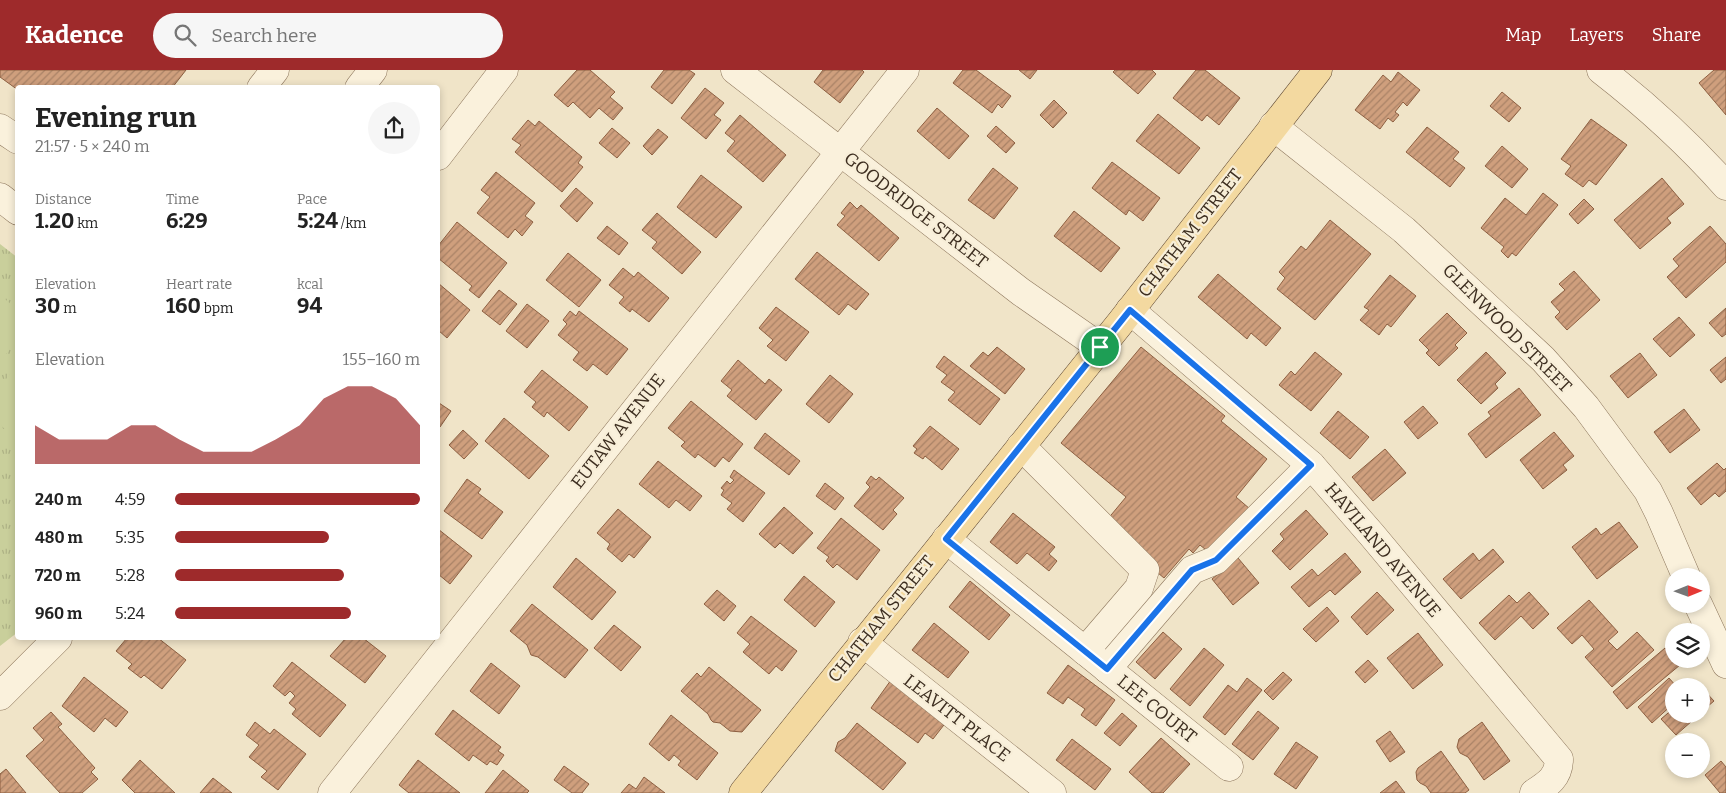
<!DOCTYPE html>
<html lang="en">
<head>
<meta charset="utf-8">
<style>
	:root { --surface:#fff; --page:#f6f6f6; --text:#222; --muted:#767676; --accent:#9e2a2b }
	body { margin:0; font-family:Bitter,serif; background:var(--page); color:var(--text); height:100vh; display:flex; flex-direction:column; font-size:19px; white-space:nowrap }
	* { box-sizing:border-box; margin:0 }
	p { font-size:16px; color:var(--muted) }
	.icon { flex:none; width:28px; height:28px; fill:none; stroke:currentColor; stroke-width:2; stroke-linecap:round; stroke-linejoin:round }
	.map { position:relative; flex:1; overflow:hidden }
	.details { position:absolute; left:15px; top:15px; width:425px; height:555px; display:flex; flex-direction:column; background:var(--surface); border-radius:5px; box-shadow:0 2px 8px #0003 }
	.details>* { flex:none }
	.needle { width:32px; rotate:89deg }
	.buttons { position:absolute; left:1665px; top:498px; display:grid; gap:10px }
	.buttons a { display:grid; place-items:center; width:45px; height:45px; border-radius:50%; background:var(--surface); box-shadow:0 2px 8px #0003; font-size:25px }
	.pin { position:absolute; display:grid; place-items:center; width:42px; height:42px; color:#fff; margin:-21px; border:2px solid #fff; border-radius:50%; box-shadow:0 1px 5px #0007 }
	.round { display:grid; place-items:center; flex:none; width:52px; height:52px; border-radius:26px; background:var(--page) }
	.headline { display:flex; align-items:center; justify-content:space-between; height:85px; padding:0 20px }
	h1 { font-size:28px; font-weight:700; line-height:38px }
	.stats { display:grid; grid-template-columns:repeat(3,1fr); gap:8px; height:85px; padding:5px 20px }
	.stats div { display:grid; align-content:center }
	.stats b { font-size:21px; font-weight:700 }
	.stats small { font-size:14px; font-weight:400 }
	.stats p { font-size:14px }
	.chart { height:140px; padding:10px 20px }
	.chart p { display:flex; justify-content:space-between }
	.chart svg { width:100%; height:90px; margin-top:5px; fill:var(--accent); opacity:.7 }
	ul { padding:0 20px; list-style:none; font-size:16px }
	li { display:grid; grid-template-columns:80px 60px 1fr; align-items:center; height:38px }
	li i { height:12px; border-radius:6px; background:var(--accent) }
	header { display:flex; align-items:center; gap:30px; box-sizing:border-box; height:70px; padding:0 25px; background:var(--accent); color:#fff }
	header strong { font-size:24px }
	nav { display:flex; gap:28px; margin-inline-start:auto; font-size:18px }
	.search { width:350px; height:45px; background:var(--page); display:flex; align-items:center; gap:12px; box-sizing:border-box; padding:0 18px; border-radius:28px; color:var(--muted); font-size:19px }
	.map>svg:first-child { display:block }
	.park { fill:url(#park-tufts) }
	.garden { fill:#c9cf9b }
	.building { fill:url(#building-hatch); stroke:#8d5f41 }
	.lines { fill:none; stroke-linecap:round; stroke-linejoin:round }
	.minor-casing { stroke:#8d765c; stroke-width:29 }
	.major-casing { stroke:#5b4430; stroke-width:29 }
	.minor { stroke:#faf1dc; stroke-width:28 }
	.major { stroke:#f3d9a0; stroke-width:28 }
	.route-casing { stroke:#fff; stroke-width:10 }
	.route { stroke:#1a73e8; stroke-width:6 }
	.labels { text-anchor:middle; stroke-width:4.5; stroke-linejoin:round; paint-order:stroke }
	.street-label { font-size:18px; fill:#3d2e20; stroke:#f7eed8 }
</style>
</head>
<body>
<header>
<strong>Kadence</strong>
<div class="search"><svg class="icon" aria-label="search" viewBox="0 0 24 24"><circle cx="10" cy="10" r="6"/><path d="M15 15l6 6"/></svg>Search here</div>
<nav><a>Map</a><a>Layers</a><a>Share</a></nav>
</header>
<div class="map">
<svg width="1726" height="723" viewBox="0 0 1726 723">
	<defs>
		<pattern id="park-tufts" width="24" height="20" patternUnits="userSpaceOnUse" patternTransform="scale(1.25)"><rect width="24" height="20" fill="#c9cf9b"/><path d="M3 7l-1-3M5 7V3M7 7l1-3M15 17l-1-3M17 17v-4M19 17l1-3" fill="none" stroke="#aeb285"/></pattern>
		<pattern id="building-hatch" width="6" height="6" patternUnits="userSpaceOnUse" patternTransform="scale(1.25)"><rect width="6" height="6" fill="#cf9f7d"/><path d="M-1 1l2-2M0 6l6-6M5 7l2-2" fill="none" stroke="#a98266"/></pattern>
	</defs>
	<rect width="100%" height="100%" fill="#f0e4c8"/>
	<polygon class="park" points="0,174 18,188 18,562 0,576"/>
	<g class="garden">
		<polygon points="0,225 17,239 17,270 0,292"/>
		<polygon points="17,295 18,368 17,369 0,355 0,317"/>
	</g>
	<g class="building">
		<polygon points="0,0 186,0 172,18 18,18 18,20 0,7"/>
		<polygon points="577,0 590,0 615,22 610,27 623,38 613,50 599,38 590,48 573,32 568,37 554,25"/>
		<polygon points="664,0 689,0 695,4 672,34 651,17"/>
		<polygon points="823,0 862,0 864,2 840,33 814,12"/>
		<polygon points="963,0 976,0 1011,26 1002,38 998,34 992,43 953,13"/>
		<polygon points="1019,0 1037,0 1030,9"/>
		<polygon points="1115,0 1152,0 1156,4 1138,24 1113,2"/>
		<polygon points="1196,0 1205,0 1240,28 1219,55 1207,45 1202,51 1173,28"/>
		<polygon points="1714,0 1726,0 1726,45 1699,13"/>
		<polygon points="1398,2 1420,20 1407,36 1403,32 1395,42 1399,45 1393,52 1388,48 1380,59 1355,40 1383,5 1391,12"/>
		<polygon points="705,18 724,33 714,45 721,50 706,69 681,48"/>
		<polygon points="1502,22 1521,38 1509,52 1490,36"/>
		<polygon points="1054,30 1067,43 1053,58 1040,45"/>
		<polygon points="937,38 969,66 949,89 917,61"/>
		<polygon points="1158,44 1200,78 1179,104 1136,71"/>
		<polygon points="740,45 786,85 763,112 727,81 735,71 725,63"/>
		<polygon points="1591,49 1627,75 1596,115 1589,110 1583,117 1565,104 1571,96 1561,89"/>
		<polygon points="528,50 535,56 539,51 582,87 578,93 583,97 562,122 515,82 521,75 512,69"/>
		<polygon points="996,56 1015,73 1006,83 987,66"/>
		<polygon points="1427,57 1459,82 1453,89 1465,98 1450,117 1406,82"/>
		<polygon points="612,58 630,73 617,88 599,73"/>
		<polygon points="658,59 668,67 652,85 643,76"/>
		<polygon points="1502,76 1528,99 1512,118 1485,96"/>
		<polygon points="1112,92 1160,128 1143,151 1129,140 1126,145 1092,118"/>
		<polygon points="993,98 1018,118 994,149 968,130"/>
		<polygon points="496,102 535,133 525,146 533,152 522,166 515,159 508,168 477,143 490,127 481,120"/>
		<polygon points="701,105 742,137 716,168 677,137"/>
		<polygon points="1662,108 1684,134 1667,148 1671,153 1640,179 1614,150"/>
		<polygon points="576,118 593,133 577,152 560,136"/>
		<polygon points="1543,123 1558,135 1516,186 1512,183 1508,188 1501,181 1504,177 1481,158 1505,128 1526,145"/>
		<polygon points="1584,129 1594,139 1578,154 1569,144"/>
		<polygon points="850,132 857,139 861,135 899,168 879,191 837,155 845,146 841,143"/>
		<polygon points="1074,141 1120,178 1101,202 1054,166"/>
		<polygon points="657,143 701,182 682,204 652,178 657,172 642,160"/>
		<polygon points="1330,150 1371,184 1315,250 1277,219 1285,208 1279,202 1301,176 1306,180"/>
		<polygon points="457,152 507,193 479,228 469,220 472,216 438,188 438,176"/>
		<polygon points="607,156 628,173 619,185 597,168"/>
		<polygon points="1710,156 1726,174 1726,192 1686,228 1667,207 1679,196 1673,189"/>
		<polygon points="817,182 869,224 856,240 848,234 839,245 795,209"/>
		<polygon points="568,183 601,210 579,237 546,210"/>
		<polygon points="623,198 634,207 638,202 669,228 649,252 632,239 630,242 619,233 624,227 609,215"/>
		<polygon points="1574,201 1600,230 1567,260 1555,247 1560,242 1551,232 1565,220 1559,214"/>
		<polygon points="1218,204 1281,258 1266,276 1251,263 1247,269 1198,227"/>
		<polygon points="1390,205 1416,226 1391,257 1387,254 1379,265 1360,250 1369,240 1364,237"/>
		<polygon points="438,213 470,240 447,268 438,260"/>
		<polygon points="499,220 517,234 500,255 482,241"/>
		<polygon points="527,234 549,251 527,278 506,261"/>
		<polygon points="776,237 809,262 786,291 767,276 773,270 759,258"/>
		<polygon points="1726,238 1726,264 1722,267 1709,253"/>
		<polygon points="570,241 576,246 579,241 628,279 607,305 593,294 587,301 573,290 579,282 558,265 567,254 563,250"/>
		<polygon points="1447,243 1467,263 1455,275 1458,278 1439,296 1426,283 1429,280 1419,270"/>
		<polygon points="1679,247 1695,265 1670,287 1653,269"/>
		<polygon points="997,277 1025,299 1005,324 970,296 983,282 988,286"/>
		<polygon points="1141,277 1225,346 1221,351 1267,389 1236,427 1250,439 1212,485 1200,475 1193,483 1189,479 1164,508 1102,456 1126,427 1061,373"/>
		<polygon points="1315,282 1342,304 1311,341 1279,315 1291,301 1295,305"/>
		<polygon points="1486,282 1506,303 1495,314 1498,318 1481,334 1457,310"/>
		<polygon points="1640,283 1657,305 1628,328 1610,306"/>
		<polygon points="944,286 1000,329 980,355 948,330 955,322 941,312 947,305 936,297"/>
		<polygon points="1726,287 1726,309 1721,313 1710,300"/>
		<polygon points="738,290 765,314 769,309 782,320 756,350 727,326 732,320 721,311"/>
		<polygon points="542,300 588,337 569,361 547,342 544,347 532,337 536,332 524,322"/>
		<polygon points="830,305 853,324 829,353 806,334"/>
		<polygon points="1519,318 1541,345 1486,388 1468,364 1491,346 1488,342"/>
		<polygon points="691,331 743,374 729,392 723,387 715,397 698,384 695,388 681,376 685,372 668,358"/>
		<polygon points="439,333 451,341 440,357 438,355 438,335"/>
		<polygon points="1423,336 1438,353 1418,369 1404,352"/>
		<polygon points="1684,339 1700,360 1670,383 1654,362"/>
		<polygon points="1338,341 1369,367 1350,389 1320,363"/>
		<polygon points="504,348 549,386 529,409 485,371"/>
		<polygon points="930,356 959,379 942,400 925,386 923,389 914,383 917,379 913,376"/>
		<polygon points="463,360 478,374 464,389 449,375"/>
		<polygon points="1554,362 1574,386 1563,395 1567,400 1543,419 1520,390"/>
		<polygon points="765,363 800,391 789,405 754,378"/>
		<polygon points="1385,379 1406,403 1373,431 1352,407"/>
		<polygon points="658,391 702,426 690,441 676,430 669,438 639,414"/>
		<polygon points="1717,393 1724,400 1726,398 1726,421 1719,427 1715,423 1701,435 1687,418"/>
		<polygon points="734,400 765,423 743,452 727,439 732,433 721,425 724,420 721,418 727,411 730,414 734,410 730,407"/>
		<polygon points="871,406 876,410 879,407 904,428 893,440 897,444 883,460 854,436 870,417 866,413"/>
		<polygon points="467,409 481,419 478,423 503,442 482,469 444,441"/>
		<polygon points="825,413 844,428 835,440 816,426"/>
		<polygon points="784,437 813,463 793,484 780,473 775,478 759,464"/>
		<polygon points="618,439 651,467 634,488 629,484 622,492 607,479 610,474 597,463"/>
		<polygon points="1306,440 1328,464 1290,500 1272,481 1284,469 1280,464"/>
		<polygon points="1013,443 1055,477 1049,484 1057,491 1049,501 1027,483 1017,494 990,472"/>
		<polygon points="841,448 880,480 857,510 837,494 833,498 826,491 829,487 817,478"/>
		<polygon points="1619,452 1638,477 1597,509 1572,477 1596,458 1601,465"/>
		<polygon points="438,459 472,486 450,514 438,504"/>
		<polygon points="1493,479 1504,492 1461,529 1443,509 1473,483 1479,491"/>
		<polygon points="1345,483 1361,502 1335,525 1330,520 1309,537 1291,517 1312,499 1318,506"/>
		<polygon points="576,488 616,522 592,550 553,517"/>
		<polygon points="1238,488 1259,513 1233,535 1212,509"/>
		<polygon points="804,506 835,532 815,557 784,530"/>
		<polygon points="970,511 1010,545 989,570 949,537"/>
		<polygon points="717,520 736,536 724,551 704,534"/>
		<polygon points="1377,522 1394,540 1367,565 1351,547"/>
		<polygon points="1529,522 1549,544 1533,559 1521,546 1495,570 1479,553 1509,525 1517,533"/>
		<polygon points="1589,530 1618,562 1608,571 1617,580 1637,562 1654,580 1612,617 1585,587 1594,579 1582,565 1572,574 1557,558"/>
		<polygon points="532,534 588,580 565,608 538,587 531,585 527,575 510,561"/>
		<polygon points="1327,537 1339,551 1316,572 1303,559"/>
		<polygon points="751,546 797,581 782,601 776,596 769,604 743,582 750,574 737,563"/>
		<polygon points="934,553 969,582 948,608 912,580"/>
		<polygon points="614,555 641,577 621,601 594,578"/>
		<polygon points="1163,562 1182,579 1155,609 1136,592"/>
		<polygon points="1418,563 1443,595 1413,619 1387,588"/>
		<polygon points="127,568 158,568 186,590 162,619 144,605 141,608 128,598 132,594 116,581"/>
		<polygon points="346,568 363,568 386,586 365,613 330,586"/>
		<polygon points="1204,578 1224,595 1190,636 1170,619"/>
		<polygon points="1665,578 1680,595 1627,639 1613,622"/>
		<polygon points="1368,590 1378,601 1365,613 1355,602"/>
		<polygon points="292,592 346,635 320,667 292,644 296,639 289,633 295,626 290,621 285,626 273,616"/>
		<polygon points="491,593 520,616 499,644 470,621"/>
		<polygon points="1068,595 1115,630 1096,656 1081,645 1085,639 1068,627 1063,634 1047,623"/>
		<polygon points="709,597 761,640 742,662 730,661 720,653 713,652 711,650 708,644 681,621 697,603 701,607"/>
		<polygon points="1283,602 1292,610 1273,630 1264,621"/>
		<polygon points="84,607 128,642 116,657 105,648 94,662 62,636"/>
		<polygon points="1247,608 1262,620 1225,665 1203,647 1228,615 1237,622"/>
		<polygon points="1669,608 1676,616 1674,616 1674,633 1652,653 1638,637"/>
		<polygon points="891,610 947,651 933,669 925,663 918,673 871,638"/>
		<polygon points="1701,617 1714,631 1701,642"/>
		<polygon points="1674,638 1674,644 1700,644 1676,665 1661,649"/>
		<polygon points="453,640 501,677 498,681 504,685 497,695 490,691 487,695 473,685 469,691 435,664"/>
		<polygon points="1258,641 1279,658 1253,690 1232,674"/>
		<polygon points="51,642 62,654 58,657 95,698 91,702 98,709 82,723 60,723 26,686 44,670 33,658"/>
		<polygon points="1122,643 1137,656 1120,676 1104,663"/>
		<polygon points="671,645 718,683 697,710 678,695 681,691 674,685 669,691 649,674"/>
		<polygon points="255,652 270,664 274,659 306,684 278,720 261,707 267,701 249,687 259,675 246,665"/>
		<polygon points="1482,652 1510,691 1484,710 1468,687 1460,683 1457,677 1459,669"/>
		<polygon points="857,653 906,693 883,720 835,681 838,672 845,668"/>
		<polygon points="1390,661 1405,682 1390,692 1376,671"/>
		<polygon points="1161,668 1190,694 1163,723 1152,723 1129,702"/>
		<polygon points="1072,669 1111,699 1095,720 1056,690"/>
		<polygon points="1296,672 1318,687 1296,719 1274,704"/>
		<polygon points="1441,681 1469,720 1465,723 1431,723 1426,716 1420,713 1417,710 1416,702 1418,698"/>
		<polygon points="140,690 175,723 135,723 122,710"/>
		<polygon points="418,690 460,723 409,723 399,715"/>
		<polygon points="1721,691 1726,697 1726,723 1720,723 1705,705"/>
		<polygon points="564,696 589,714 582,723 572,723 554,710"/>
		<polygon points="6,699 26,723 0,723 0,704"/>
		<polygon points="503,700 529,721 527,723 485,723"/>
		<polygon points="644,707 665,723 621,723 629,714 636,719"/>
		<polygon points="213,708 232,723 200,723"/>
		<polygon points="1396,711 1405,723 1380,723"/>
	</g>
	<g class="lines">
		<g class="minor-casing">
			<g id="minor">
				<polyline points="735,0 1021,222 1100,277"/>
				<path d="M1601,0c45,35 87,73 125,116"/>
				<polyline points="261,18 275,0"/>
				<polyline points="359,18 373,0"/>
				<polyline points="1273,56 1404,160 1543,289 1586,337 1648,421 1659,443 1686,506"/>
				<polyline points="0,58 18,70"/>
				<polyline points="438,86 504,0"/>
				<polyline points="0,127 18,141"/>
				<path d="M1130,240l181,155 61,70 187,224c0,18 -11,25 -25,34"/>
				<polyline points="1021,376 1145,500 1139,518 1085,581"/>
				<polyline points="946,469 1229,697"/>
				<polyline points="1698,534 1726,594"/>
				<polyline points="862,572 1052,723"/>
				<polyline points="1107,599 1192,500 1216,490 1311,395"/>
				<polyline points="0,626 58,568"/>
				<polyline points="332,723 905,0"/>
			</g>
		</g>
		<g class="major-casing">
			<polyline id="major" points="743,723 1121,252 1318,0"/>
		</g>
		<use href="#minor" class="minor"/>
		<use href="#major" class="major"/>
	</g>
	<g class="lines">
		<g class="route-casing">
			<polygon id="route" points="1130,240 1311,395 1216,490 1192,500 1107,599 946,469"/>
		</g>
		<use href="#route" class="route"/>
	</g>
	<g class="labels">
		<g class="street-label">
			<text transform="translate(916 140) rotate(38)" y="6">GOODRIDGE STREET</text>
			<text transform="translate(1190 163) rotate(-52)" y="6">CHATHAM STREET</text>
			<text transform="translate(1507 258) rotate(45)" y="6">GLENWOOD STREET</text>
			<text transform="translate(618 361) rotate(-52)" y="6">EUTAW AVENUE</text>
			<text transform="translate(1383 480) rotate(50)" y="6">HAVILAND AVENUE</text>
			<text transform="translate(881 549) rotate(-51)" y="6">CHATHAM STREET</text>
			<text transform="translate(1157 639) rotate(39)" y="6">LEE COURT</text>
			<text transform="translate(957 648) rotate(38)" y="6">LEAVITT PLACE</text>
		</g>
	</g>
</svg>
<div class="buttons">
<a><svg class="needle" viewBox="-14 -14 28 28"><path d="M0-13l5 13h-10z" fill="#e53935"/><path d="M0 13l5-13h-10z" fill="#767676"/></svg></a>
<a><svg class="icon" aria-label="layers" viewBox="0 0 24 24"><path d="M12 4l9 5-9 5-9-5zM3 14l9 5 9-5"/></svg></a>
<a>+</a>
<a>−</a>
</div>
<div class="pin" style="left:1100px;top:277px;background:#1e9e55"><svg class="icon" aria-label="arrive" viewBox="0 0 24 24"><path d="M6 21V4h12l-3 4 3 4H6"/></svg></div>
<section class="details">
<div class="headline"><div><h1>Evening run</h1><p>21:57 · 5 × 240 m</p></div><a class="round"><svg class="icon" aria-label="share" viewBox="0 0 24 24"><path d="M12 15V3M7 8l5-5 5 5M5 13v7h14v-7"/></svg></a></div>
<div class="stats">
<div><p>Distance</p><b>1.20<small> km</small></b></div>
<div><p>Time</p><b>6:29</b></div>
<div><p>Pace</p><b>5:24<small> /km</small></b></div>
</div>
<div class="stats">
<div><p>Elevation</p><b>30<small> m</small></b></div>
<div><p>Heart rate</p><b>160<small> bpm</small></b></div>
<div><p>kcal</p><b>94</b></div>
</div>
<div class="chart"><p><span>Elevation</span>155–160 m</p>
<svg viewBox="0 0 160 44" preserveAspectRatio="none"><path d="M0 44V25L10 32L20 32L30 32L40 25L50 25L60 32L70 38L80 38L90 38L100 32L110 25L120 12L130 6L140 6L150 12L160 25V44z"/></svg>
</div>
<ul>
<li><b>240 m</b>4:59<i style="width:100%"></i></li>
<li><b>480 m</b>5:35<i style="width:63%"></i></li>
<li><b>720 m</b>5:28<i style="width:69%"></i></li>
<li><b>960 m</b>5:24<i style="width:72%"></i></li>
</ul>
</section>
</div>
</body>
</html>
